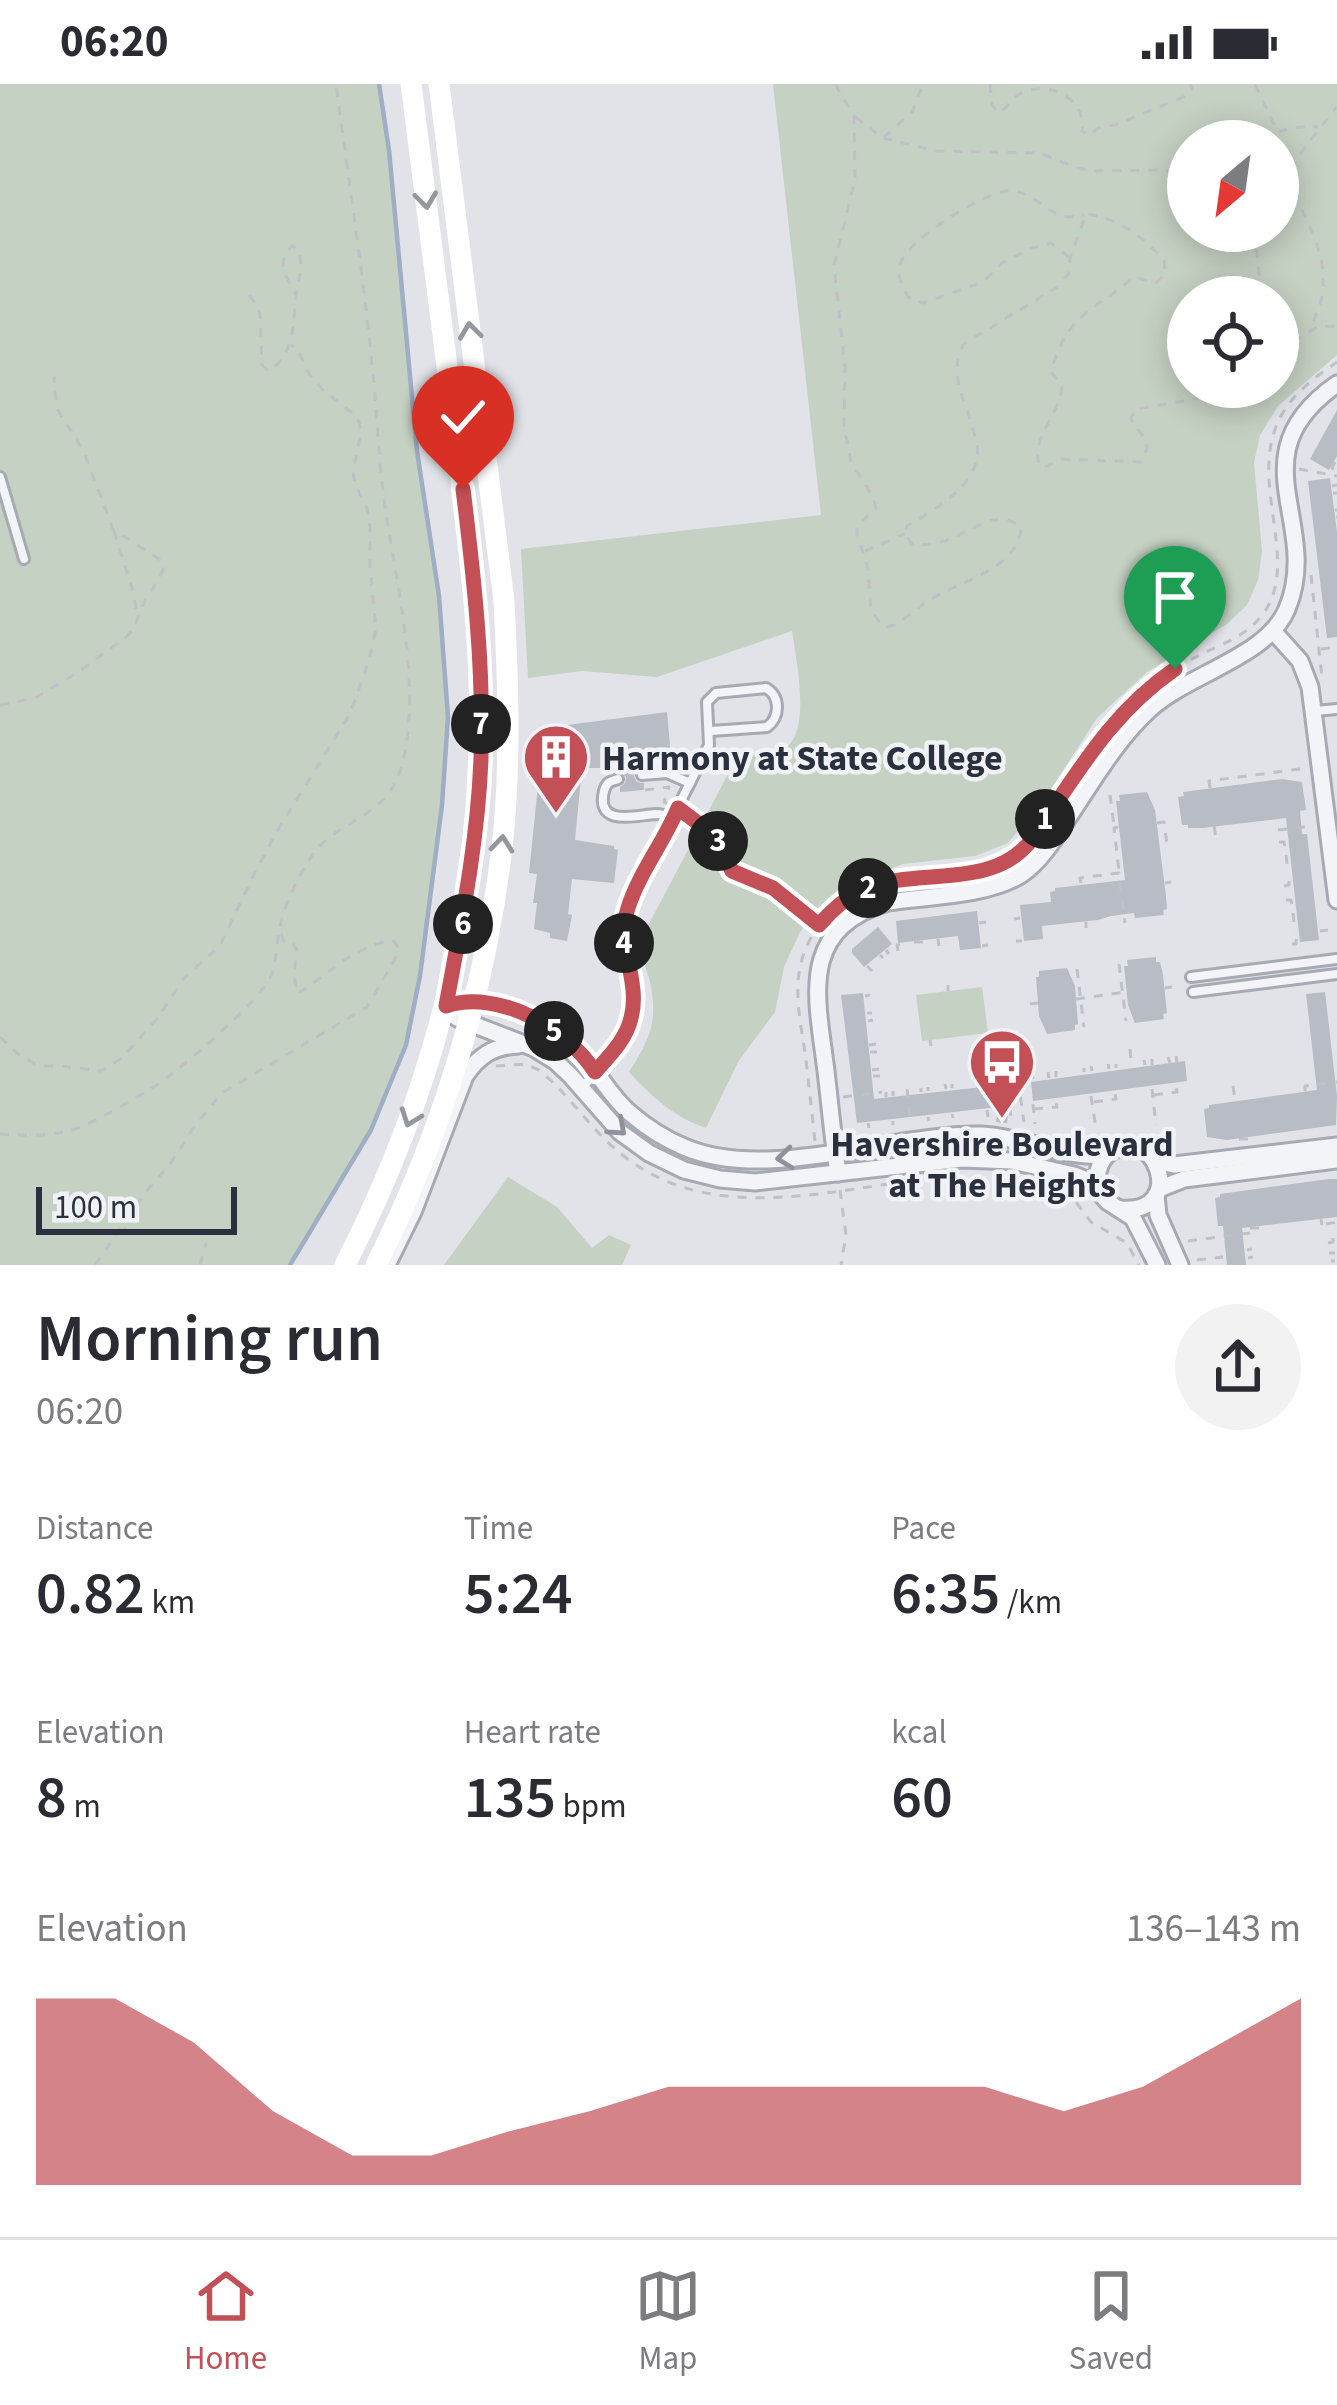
<!DOCTYPE html>
<html lang="en">
<head>
<meta charset="utf-8">
<style>
	:root { --surface:#fff; --page:#f2f2f3; --text:#2b2b33; --muted:#7c7c81; --line:#e1e1e2; --accent:#c25056 }
	body { margin:0; font-family:"Source Sans 3",sans-serif; background:var(--page); color:var(--text); height:100vh; display:flex; flex-direction:column; font-size:45px; white-space:nowrap }
	* { box-sizing:border-box; margin:0 }
	p { font-size:39px; color:var(--muted) }
	.icon { flex:none; width:66px; height:66px; fill:none; stroke:currentColor; stroke-width:2; stroke-linecap:round; stroke-linejoin:round }
	.map { position:relative; height:1181px; overflow:hidden }
	.side { display:flex; flex-direction:column; background:var(--surface); flex:1 }
	.side>* { flex:none }
	.needle { width:78px; rotate:209deg }
	.buttons { position:absolute; left:1167px; top:36px; display:grid; gap:24px }
	.buttons a { display:grid; place-items:center; width:132px; height:132px; border-radius:50%; background:var(--surface); box-shadow:0 6px 30px #0003; font-size:60px }
	.scale { position:absolute; left:36px; bottom:30px; width:201px; box-sizing:border-box; padding-left:12px; border:6px solid #2a303e; border-top:0; font-size:33px; line-height:42px; white-space:nowrap; color:#2a303e; -webkit-text-stroke:9px #f0f2f6; paint-order:stroke }
	.pin { position:absolute; display:grid; place-items:center; width:102px; height:102px; color:#fff; margin:-123px -51px; border-radius:50% 50% 50% 0; rotate:-45deg; box-shadow:0 0 12px #0007 }
	.pin .icon { rotate:45deg }
	.km { position:absolute; width:60px; height:60px; margin:-30px; border-radius:50%; background:#222; color:#fff; font-size:33px; line-height:60px; text-align:center }
	.round { display:grid; place-items:center; flex:none; width:126px; height:126px; border-radius:63px; background:var(--page) }
	.overview { display:flex; align-items:center; justify-content:space-between; height:204px; padding:0 36px }
	h1 { font-size:66px; font-weight:600; line-height:90px }
	.figures { display:grid; grid-template-columns:repeat(3,1fr); gap:18px; height:204px; padding:12px 36px }
	.figures div { display:grid; align-content:center }
	.figures b { font-size:60px; font-weight:600 }
	.figures small { font-size:33px; font-weight:400 }
	.figures p { font-size:33px }
	.chart { height:336px; padding:24px 36px }
	.chart p { display:flex; justify-content:space-between }
	.chart svg { width:100%; height:216px; margin-top:12px; fill:var(--accent); opacity:.7 }
	.status { display:flex; justify-content:space-between; align-items:center; height:84px; padding:0 60px; background:var(--surface); direction:ltr }
	.status svg { height:33px; fill:currentColor }
	.menu { display:flex; justify-content:space-around; align-items:center; height:168px; border-top:3px solid var(--line); background:var(--surface); font-size:33px; color:var(--muted) }
	.menu a { display:grid; justify-items:center; gap:6px }
	.menu .selected { color:var(--accent) }
	.map>svg:first-child { display:block }
	.green { fill:#c5d1c2; fill-rule:evenodd }
	.lines { fill:none; stroke-linecap:round; stroke-linejoin:round }
	.stream { stroke:#9fadc5; stroke-width:4.5 }
	.building { fill:#b8bcc4 }
	.service-casing { stroke:#a6aab2; stroke-width:14 }
	.minor-casing { stroke:#a6aab2; stroke-width:21 }
	.path { stroke:#bfc1c7; stroke-width:3; stroke-dasharray:9 9; stroke-linecap:butt }
	.service { stroke:#f3f4f7; stroke-width:8 }
	.minor { stroke:#f3f4f7; stroke-width:15 }
	.secondary { stroke:#fff; stroke-width:21 }
	.oneway { stroke:#94989e }
	.oneway2 { stroke:#8e929a }
	.route-casing { stroke:#fff; stroke-width:24 }
	.route { stroke:#c25056; stroke-width:15 }
	.labels { text-anchor:middle; stroke-width:9; stroke-linejoin:round; paint-order:stroke }
	.poi-label { font-size:36px; font-weight:bold; fill:#2a303e; stroke:#f0f2f6; text-anchor:start }
</style>
</head>
<body>
<div class="status"><b>06:20</b><svg viewBox="0 0 49 12"><path d="M0 12V9h3v3zM5 12V6h3v6zM10 12V3h3v9zM15 12V0h3v12zM26 1h20v11H26zM47 4h2v5h-2z"/></svg></div>
<div class="map">
<svg width="1337" height="1181" viewBox="0 0 1337 1181">
	<rect width="100%" height="100%" fill="#e1e3e8"/>
	<g class="green">
		<polygon points="0,0 379,0 389,66 417,366 439,513 448,633 442,721 420,892 406,961 371,1046 290,1181 0,1181"/>
		<path d="M773,0h564v271l-59,51 -18,29 -6,28 8,88 -4,29 -11,25 -20,19 -80,48 -50,46 -50,77 -39,48 -33,13 -72,8 -43,16 -32,18 -28,34 -16,35 -9,45 -37,50 -32,66c-32,-11 -54,-31 -77,-56 22,-34 30,-53 20,-94 -4,-13 -8,-25 -8,-39l94,-178c15,-9 31,-5 47,-11 31,-14 14,-91 10,-119l-135,46 -75,-6 -54,7 -7,-129 300,-34zM1188,57h90v90h-90zM1188,213h90v90h-90z"/>
		<polygon points="982,903 988,949 922,957 916,911"/>
		<polygon points="508,1093 557,1123 592,1164 609,1151 631,1161 622,1181 444,1181"/>
	</g>
	<g class="lines">
		<polyline class="stream" points="290,1181 371,1046 406,961 420,892 442,721 448,633 439,512 417,367 389,66 379,0"/>
	</g>
	<g class="building">
		<polygon points="1337,326 1337,372 1329,386 1310,375"/>
		<polygon points="1330,394 1337,448 1337,553 1327,554 1308,397"/>
		<polygon points="667,628 671,674 640,678 641,683 635,686 634,693 637,698 644,699 644,706 620,708 620,703 625,699 626,693 616,684 582,684 575,756 614,762 614,765 618,766 614,799 572,795 568,830 572,831 567,857 550,854 550,849 534,845 537,819 533,819 537,790 529,789 544,644"/>
		<polygon points="1282,695 1302,698 1306,726 1300,727 1302,750 1307,750 1319,856 1300,858 1286,734 1202,744 1188,744 1188,741 1182,741 1178,713 1184,712 1183,708"/>
		<polygon points="1147,708 1155,726 1166,812 1167,825 1163,826 1164,831 1135,834 1134,829 1111,832 1098,836 1042,842 1043,855 1024,857 1020,821 1051,818 1050,808 1055,807 1055,804 1125,796 1116,717 1120,717 1119,711"/>
		<polygon points="977,827 981,864 960,866 958,852 898,859 896,837"/>
		<polygon points="878,843 892,860 864,883 852,869 852,865"/>
		<polygon points="1156,873 1156,878 1160,878 1163,891 1167,929 1163,930 1164,935 1135,939 1128,921 1124,882 1128,882 1127,876"/>
		<polygon points="1067,884 1075,902 1078,940 1075,941 1075,946 1047,950 1039,932 1036,893 1039,893 1039,887"/>
		<polygon points="1325,908 1337,1012 1336,1041 1227,1056 1207,1053 1204,1025 1209,1024 1209,1021 1317,1006 1306,910"/>
		<polygon points="863,909 874,1015 1010,1000 1012,1022 1009,1022 1007,1039 996,1038 998,1023 857,1039 841,911"/>
		<polygon points="1185,977 1187,997 1033,1017 1031,998"/>
		<polygon points="1329,1095 1337,1095 1337,1133 1242,1144 1246,1181 1227,1181 1223,1142 1218,1142 1215,1114 1220,1113 1220,1110"/>
	</g>
	<g class="lines">
		<g class="service-casing">
			<g id="service">
				<polyline points="0,393 24,475"/>
				<polyline points="1315,627 1337,625"/>
				<polyline points="642,691 667,689 690,699"/>
				<path d="M618,695c-8,3 -11,2 -14,12 -9,37 34,24 51,23 9,0 10,2 18,6"/>
				<polyline points="1191,893 1337,875"/>
				<polyline points="1193,908 1337,890"/>
				<path d="M583,1003c15,-19 36,-38 45,-61 12,-28 -2,-56 -4,-84 -1,-13 2,-26 5,-38l80,-159 -2,-43 9,-9 50,-5c15,9 14,29 1,39l-56,4"/>
			</g>
		</g>
		<g class="minor-casing">
			<g id="minor">
				<polyline points="1274,548 1300,577 1310,603 1337,816"/>
				<polyline points="445,922 457,934 534,964 555,977 570,991 620,1048 649,1069 684,1086 720,1095 755,1098 962,1075 1012,1077 1074,1091 1089,1097 1108,1118 1133,1134 1157,1181"/>
				<path d="M445,922c47,-15 108,15 139,51 16,18 27,40 46,56 16,14 35,26 54,34 83,36 208,-14 298,-12 37,1 97,27 126,19"/>
				<polyline points="1156,1077 1174,1081 1337,1062"/>
				<path d="M838,1089c-5,-34 -8,-68 -12,-102 -9,-73 -29,-142 62,-169 39,-6 101,-6 134,-28 19,-13 33,-36 46,-56 25,-37 48,-78 82,-109 40,-36 117,-52 137,-100 36,-86 -53,-153 50,-225"/>
				<polyline points="1159,1105 1184,1095 1337,1076"/>
				<path d="M1099,1106c-3,-13 -2,-26 9,-36 45,-37 83,60 13,55"/>
				<polyline points="1156,1111 1158,1131 1180,1181"/>
				<path d="M387,1181l26,-53 52,-136c14,-21 29,-30 54,-31"/>
			</g>
		</g>
		<g class="path">
			<path d="M835,0l19,32 1,64 -21,85 11,102 -1,59 7,36 22,35 3,12 -19,16v9l11,35 3,40 9,14 7,4 8,-2c13,-9 26,-20 40,-28 27,-16 85,-30 86,-70 -34,-27 -63,27 -110,16l-6,-9 2,-8c27,-16 76,-42 70,-82 -4,-18 -11,-37 -17,-54 -4,-16 -5,-32 4,-46l93,-57 12,-14 1,-15 16,-44c33,4 56,22 78,46l1,14 -9,9 -22,-6c-42,36 -67,36 -83,95l11,14c-3,31 -30,48 -23,80h9l11,-7 82,3c14,-25 -1,-23 -10,-44l5,-9 54,-9 28,-9 2,-4"/>
			<path d="M990,0l2,21 7,8c12,-8 15,-20 31,-23 27,-6 56,12 52,41l8,4 8,-7 17,-3 73,-30 4,-6 -2,-5"/>
			<polyline points="1255,0 1277,47"/>
			<polyline points="855,33 883,54 912,28 923,0"/>
			<polyline points="883,54 936,67 1040,69 1077,84 1094,87 1162,86 1188,93"/>
			<path d="M1263,57c18,-13 33,-15 55,-14"/>
			<path d="M1285,94c19,37 44,74 37,118 -2,12 -9,25 -13,36"/>
			<polyline points="1278,97 1285,94 1305,63 1337,23"/>
			<polyline points="1254,147 1262,213"/>
			<path d="M1069,173l-18,-14 -21,6 -28,14 -19,19 -60,21 -15,-6c-6,-12 -12,-22 -7,-35 10,-24 81,-69 107,-71 32,-2 38,34 76,24"/>
			<path d="M249,211l9,12 2,7 2,51 6,6c29,-16 24,-51 29,-81 2,-14 6,-24 2,-39l-7,-5c-17,16 -5,32 4,49"/>
			<polyline points="1278,267 1317,243 1337,242"/>
			<polyline points="1335,378 1332,384 1337,387"/>
			<polyline points="1299,385 1337,392"/>
			<polyline points="1332,402 1337,401"/>
			<polyline points="1333,409 1337,409"/>
			<polyline points="1335,426 1337,426"/>
			<polyline points="1336,433 1337,433"/>
			<polyline points="114,447 133,507 137,530"/>
			<polyline points="865,467 905,450"/>
			<polyline points="1311,491 1322,594"/>
			<polyline points="1321,565 1337,563"/>
			<polyline points="0,621 35,614 77,589 126,553 133,546 145,516 159,495 163,486 162,477 113,445 83,366 57,325 54,293"/>
			<polyline points="1210,704 1209,697 1307,684"/>
			<polyline points="645,706 669,703 664,718 669,720"/>
			<polyline points="1110,711 1114,742"/>
			<polyline points="688,730 715,752 732,787 773,804 818,840"/>
			<polyline points="1157,739 1164,738 1167,760"/>
			<polyline points="1214,742 1216,754"/>
			<polyline points="1118,743 1114,744 1119,787"/>
			<polyline points="1278,746 1313,742"/>
			<polyline points="1279,758 1284,758 1285,764"/>
			<polyline points="1286,771 1288,788"/>
			<polyline points="1081,799 1080,794 1119,789 1125,839"/>
			<polyline points="1165,799 1171,798"/>
			<polyline points="1284,802 1289,801 1289,795"/>
			<polyline points="1286,816 1291,816 1292,822"/>
			<polyline points="1293,829 1295,847"/>
			<polyline points="1014,835 1020,834"/>
			<polyline points="1086,838 1086,844"/>
			<polyline points="979,839 986,838"/>
			<polyline points="1320,847 1328,846"/>
			<polyline points="938,855 939,862"/>
			<polyline points="1016,857 1022,857"/>
			<polyline points="914,858 923,858 923,864"/>
			<polyline points="1292,860 1296,860 1296,854"/>
			<polyline points="982,862 988,861"/>
			<polyline points="886,866 889,870"/>
			<polyline points="898,867 897,861 906,859"/>
			<polyline points="880,871 883,874"/>
			<polyline points="1119,880 1126,937"/>
			<polyline points="867,882 872,887"/>
			<polyline points="1077,885 1084,943"/>
			<polyline points="948,901 948,907"/>
			<polyline points="1165,904 1172,903"/>
			<polyline points="865,912 870,911"/>
			<polyline points="1076,915 1126,908"/>
			<polyline points="1030,920 1038,919"/>
			<polyline points="867,929 872,929"/>
			<polyline points="868,937 873,936"/>
			<polyline points="0,953 20,972 40,982 61,982 101,987 122,974 158,934 184,894 220,862 254,790 279,744 350,630 369,576 376,545 370,485 370,443 367,424 355,400 353,387 361,348 359,338 351,328 323,306 309,290 297,264 291,261"/>
			<polyline points="930,956 931,962"/>
			<polyline points="869,961 876,960"/>
			<polyline points="1130,965 1131,977"/>
			<polyline points="870,968 877,968"/>
			<polyline points="1176,972 1177,978"/>
			<polyline points="1168,973 1170,979"/>
			<polyline points="1152,975 1152,981"/>
			<polyline points="1144,976 1145,981"/>
			<polyline points="1108,980 1109,985"/>
			<polyline points="1116,980 1116,984"/>
			<path d="M496,982l29,-2 14,6c32,26 53,62 86,87 87,67 200,34 299,22"/>
			<polyline points="1091,982 1092,987"/>
			<polyline points="1084,984 1084,988"/>
			<polyline points="872,986 879,985"/>
			<polyline points="1056,987 1056,993"/>
			<polyline points="1048,988 1049,994"/>
			<polyline points="1032,990 1033,995"/>
			<polyline points="873,992 880,992"/>
			<polyline points="1004,993 1005,999"/>
			<polyline points="987,995 988,1001"/>
			<polyline points="1018,995 1024,1038"/>
			<polyline points="980,996 981,1002"/>
			<polyline points="945,1000 946,1005"/>
			<polyline points="952,1000 952,1004"/>
			<polyline points="1233,1002 1235,1016"/>
			<polyline points="928,1003 928,1007"/>
			<polyline points="921,1004 921,1008"/>
			<polyline points="907,1005 911,1039"/>
			<polyline points="1152,1005 1156,1041"/>
			<polyline points="893,1007 893,1012"/>
			<polyline points="1305,1007 1305,1002 1337,998"/>
			<polyline points="886,1008 886,1013"/>
			<polyline points="1154,1011 1177,1008 1176,1002"/>
			<polyline points="1091,1012 1096,1045"/>
			<polyline points="843,1013 882,1008"/>
			<polyline points="1094,1018 1116,1015 1115,1009"/>
			<polyline points="1033,1020 1035,1040"/>
			<polyline points="1010,1023 1011,1035"/>
			<polyline points="1034,1025 1057,1023 1056,1017"/>
			<polyline points="987,1026 988,1033"/>
			<polyline points="952,1030 953,1034"/>
			<polyline points="928,1033 929,1037"/>
			<polyline points="893,1037 893,1041"/>
			<polyline points="868,1039 869,1044"/>
			<path d="M0,1050c24,1 49,3 72,-4 19,-5 71,-36 88,-47 25,-18 100,-82 111,-107 6,-15 5,-29 8,-45 4,-24 19,-54 32,-74 26,-40 78,-35 92,-96 19,-82 -8,-179 -19,-262 -6,-45 -7,-90 -12,-135 -9,-94 -24,-187 -36,-280"/>
			<polyline points="1239,1055 1248,1055 1249,1061"/>
			<path d="M815,1057c-3,-27 -6,-54 -9,-81 -3,-24 -9,-49 -8,-73 0,-54 43,-96 94,-105 37,-7 84,-2 116,-21 21,-12 33,-35 46,-55 22,-33 42,-67 69,-95 22,-22 46,-40 73,-54 21,-11 46,-19 62,-37 50,-54 -17,-142 26,-209 13,-21 33,-35 53,-49"/>
			<polyline points="1011,1093 1069,1109 1091,1138 1127,1159 1139,1181"/>
			<polyline points="840,1106 846,1151 841,1181"/>
			<polyline points="1321,1135 1322,1141"/>
			<polyline points="1326,1140 1337,1138"/>
			<polyline points="123,1144 133,1150"/>
			<polyline points="1250,1144 1260,1144 1260,1148"/>
			<polyline points="1188,1157 1250,1149"/>
			<polyline points="1328,1159 1333,1158 1333,1152"/>
			<polyline points="1247,1166 1252,1165"/>
			<polyline points="1329,1169 1335,1169"/>
			<polyline points="1248,1174 1253,1173"/>
			<polyline points="1197,1176 1223,1173"/>
			<polyline points="1331,1177 1335,1177"/>
			<path d="M95,1181l54,-77 22,-25 25,-39 26,-31 145,-86 28,-48 2,-13 -3,-5c-39,3 -66,34 -97,53l-3,-19 3,-25 -4,-6 -9,-2 -4,-12"/>
			<polyline points="200,1181 206,1159"/>
		</g>
		<use href="#service" class="service"/>
		<use href="#minor" class="minor"/>
		<g class="secondary">
			<path d="M345,1181c116,-226 151,-443 128,-695l-62,-486"/>
			<path d="M376,1181c67,-133 111,-279 127,-427 8,-79 5,-158 1,-237l-65,-517"/>
		</g>
	</g>
	<defs><path id="oneway-chevron" d="M-2-3.5L2.5 0L-2 3.5" fill="none" stroke-width="1.6" stroke-linecap="round" stroke-linejoin="round" transform="scale(3)"/></defs>
	<g class="oneway">
		<use href="#oneway-chevron" transform="translate(426 116) rotate(83)"/>
		<use href="#oneway-chevron" transform="translate(470 247) rotate(-97)"/>
		<use href="#oneway-chevron" transform="translate(502 760) rotate(-84)"/>
		<use href="#oneway-chevron" transform="translate(410 1034) rotate(110)"/>
	</g>
	<g class="oneway2">
		<use href="#oneway-chevron" transform="translate(618 1044) rotate(42)"/>
		<use href="#oneway-chevron" transform="translate(785 1074) rotate(174)"/>
	</g>
	<g class="lines">
		<g class="route-casing">
			<path id="route" d="M463,405c11,89 21,179 18,269 -3,84 -20,166 -35,248 52,-17 120,21 149,66 14,-16 31,-32 36,-54 10,-36 -15,-73 -3,-110 11,-35 36,-66 50,-100l37,28 17,35 41,17 46,37c13,-15 27,-28 45,-36 53,-22 125,1 165,-46 46,-65 79,-128 146,-174"/>
		</g>
		<use href="#route" class="route"/>
	</g>
	<defs>
		<g id="building-pin" transform="scale(3.45)"><path d="M0 17L-7.5 6A9.5 9.5 0 1 1 7.5 6Z" fill="#c25056" stroke="#f0f2f6"/><path d="M-4-6H4V6H1V3H-1V6H-4ZM-2.5-4.3h1.7v1.8h-1.7ZM.8-4.3h1.7v1.8H.8ZM-2.5-1h1.7V.8h-1.7ZM.8-1h1.7V.8H.8Z" fill="#fff"/></g>
		<g id="bus-pin" transform="scale(3.45)"><path d="M0 17L-7.5 6A9.5 9.5 0 1 1 7.5 6Z" fill="#c25056" stroke="#f0f2f6"/><path d="M-5-6H5V4H4V6H2V4H-2V6H-4V4H-5ZM-3.5-4V0h7V-4ZM-3.5 1.2v1.5H-2V1.2ZM2 1.2v1.5H3.5V1.2Z" fill="#fff"/></g>
	</defs>
	<g fill-rule="evenodd">
		<use href="#building-pin" x="556" y="673"/>
		<use href="#bus-pin" x="1002" y="978"/>
	</g>
	<g class="labels">
		<g class="poi-label">
			<text x="602" y="686">Harmony at State College</text>
			<text x="1002" y="1072" text-anchor="middle">Havershire Boulevard<tspan x="1002" dy="41">at The Heights</tspan></text>
		</g>
	</g>
</svg>
<div class="buttons">
<a><svg class="needle" viewBox="-14 -14 28 28"><path d="M0-13l5 13h-10z" fill="#e53935"/><path d="M0 13l5-13h-10z" fill="#7c7c81"/></svg></a>
<a><svg class="icon" aria-label="locate" viewBox="0 0 24 24"><circle cx="12" cy="12" r="6"/><path d="M12 2v4M12 18v4M2 12h4M18 12h4"/></svg></a>
</div>
<div class="scale">100 m</div>
<div class="pin" style="left:1175px;top:585px;background:#1e9e55"><svg class="icon" aria-label="arrive" viewBox="0 0 24 24"><path d="M6 21V4h12l-3 4 3 4H6"/></svg></div>
<div class="pin" style="left:463px;top:405px;background:#d93025"><svg class="icon" aria-label="check" viewBox="0 0 24 24"><path d="M5 12l5 5 9-10"/></svg></div>
<b class="km" style="left:1045px;top:735px">1</b>
<b class="km" style="left:868px;top:804px">2</b>
<b class="km" style="left:718px;top:757px">3</b>
<b class="km" style="left:624px;top:859px">4</b>
<b class="km" style="left:554px;top:947px">5</b>
<b class="km" style="left:463px;top:840px">6</b>
<b class="km" style="left:481px;top:640px">7</b>
</div>
<section class="side">
<div class="overview"><div><h1>Morning run</h1><p>06:20</p></div><a class="round"><svg class="icon" aria-label="share" viewBox="0 0 24 24"><path d="M12 15V3M7 8l5-5 5 5M5 13v7h14v-7"/></svg></a></div>
<div class="figures">
<div><p>Distance</p><b>0.82<small> km</small></b></div>
<div><p>Time</p><b>5:24</b></div>
<div><p>Pace</p><b>6:35<small> /km</small></b></div>
</div>
<div class="figures">
<div><p>Elevation</p><b>8<small> m</small></b></div>
<div><p>Heart rate</p><b>135<small> bpm</small></b></div>
<div><p>kcal</p><b>60</b></div>
</div>
<div class="chart"><p><span>Elevation</span>136–143 m</p>
<svg viewBox="0 0 160 44" preserveAspectRatio="none"><path d="M0 44V6L10 6L20 15L30 29L40 38L50 38L60 33L70 29L80 24L90 24L100 24L110 24L120 24L130 29L140 24L150 15L160 6V44z"/></svg>
</div>
</section>
<nav class="menu">
<a class="selected"><svg class="icon" aria-label="home" viewBox="0 0 24 24"><path d="M3 11l9-7 9 7M6 9v11h12V9"/></svg>Home</a>
<a><svg class="icon" aria-label="map" viewBox="0 0 24 24"><path d="M3 6l6-2 6 2 6-2v14l-6 2-6-2-6 2zM9 4v14M15 6v14"/></svg>Map</a>
<a><svg class="icon" aria-label="saved" viewBox="0 0 24 24"><path d="M7 4h10v16l-5-4-5 4z"/></svg>Saved</a>
</nav>
</body>
</html>
